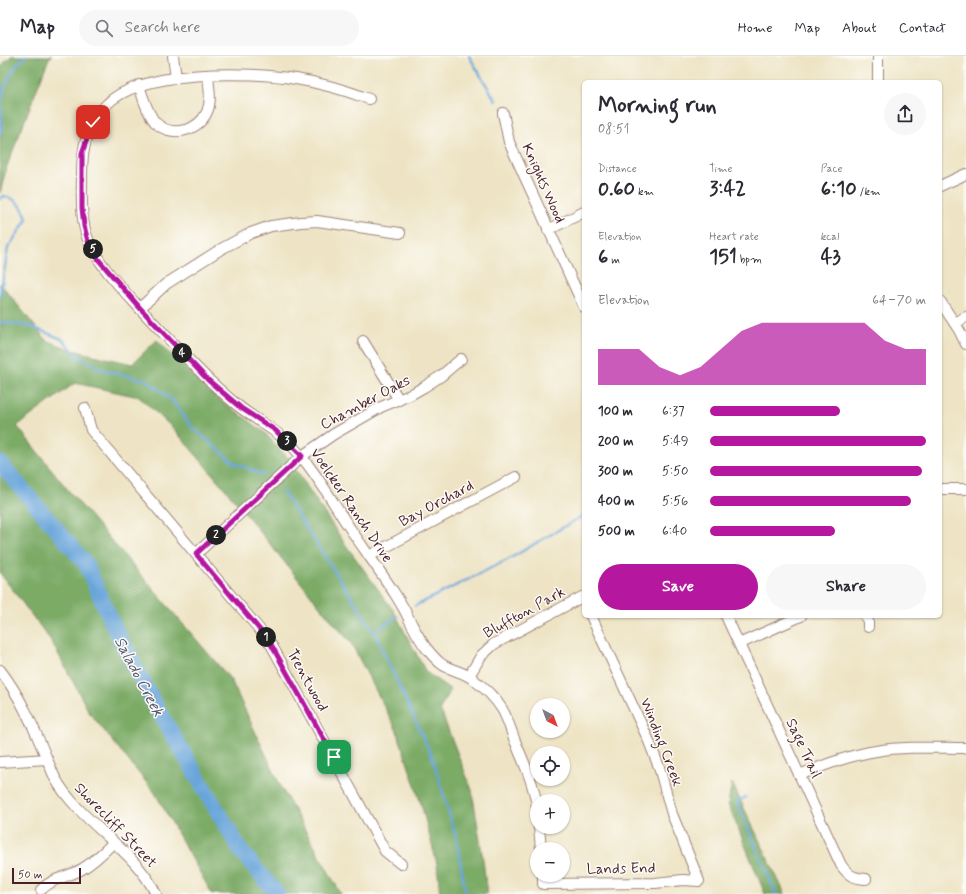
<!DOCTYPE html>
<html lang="en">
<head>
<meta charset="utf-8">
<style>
	:root { --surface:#fff; --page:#f7f7f7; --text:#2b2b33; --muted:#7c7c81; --line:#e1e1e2; --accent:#b5179e }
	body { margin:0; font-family:Mynerve,sans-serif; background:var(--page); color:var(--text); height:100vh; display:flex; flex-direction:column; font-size:15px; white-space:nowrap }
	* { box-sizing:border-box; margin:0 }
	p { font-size:13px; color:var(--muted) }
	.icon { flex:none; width:22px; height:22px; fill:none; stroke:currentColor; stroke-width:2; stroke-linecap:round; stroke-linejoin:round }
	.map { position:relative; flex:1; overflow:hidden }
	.sheet { position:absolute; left:582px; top:24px; width:360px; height:538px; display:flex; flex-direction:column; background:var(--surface); border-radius:6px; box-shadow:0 1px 3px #0004 }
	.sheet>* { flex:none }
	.needle { width:26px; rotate:139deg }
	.controls { position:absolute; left:530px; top:642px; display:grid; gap:8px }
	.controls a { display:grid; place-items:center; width:40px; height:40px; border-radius:50%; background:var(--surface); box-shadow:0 1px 3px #0004; font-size:20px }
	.scale { position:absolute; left:12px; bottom:10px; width:69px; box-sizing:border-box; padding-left:4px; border:2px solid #4a1f2b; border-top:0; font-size:11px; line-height:14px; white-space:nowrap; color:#4a1f2b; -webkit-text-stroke:3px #fdfcf7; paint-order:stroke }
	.pin { position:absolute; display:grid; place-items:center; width:34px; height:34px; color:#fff; margin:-17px; border-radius:8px; box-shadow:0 2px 6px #0006 }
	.km { position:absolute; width:20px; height:20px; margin:-10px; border-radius:50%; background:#222; color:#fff; font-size:11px; line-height:20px; text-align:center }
	.round { display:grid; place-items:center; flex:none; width:42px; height:42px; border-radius:21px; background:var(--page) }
	.headline { display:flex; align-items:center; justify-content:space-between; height:68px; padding:0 16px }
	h1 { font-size:22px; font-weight:700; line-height:30px }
	.figures { display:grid; grid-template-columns:repeat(3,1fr); gap:6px; height:68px; padding:4px 16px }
	.figures div { display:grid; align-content:center }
	.figures b { font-size:20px; font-weight:700 }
	.figures small { font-size:11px; font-weight:400 }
	.figures p { font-size:11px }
	.chart { height:112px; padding:8px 16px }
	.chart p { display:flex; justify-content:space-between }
	.chart svg { width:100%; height:72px; margin-top:4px; fill:var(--accent); opacity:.7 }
	.cta { display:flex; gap:8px; margin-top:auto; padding:8px 16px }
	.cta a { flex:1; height:46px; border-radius:24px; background:var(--accent); color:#fff; font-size:16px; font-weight:700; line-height:46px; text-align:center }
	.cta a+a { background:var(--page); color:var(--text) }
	ul { padding:0 16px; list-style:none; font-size:13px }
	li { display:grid; grid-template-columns:64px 48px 1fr; align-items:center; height:30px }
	li i { height:10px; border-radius:5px; background:var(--accent) }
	header { display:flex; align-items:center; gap:24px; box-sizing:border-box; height:56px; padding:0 20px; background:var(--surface); border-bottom:1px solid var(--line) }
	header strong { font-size:19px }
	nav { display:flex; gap:22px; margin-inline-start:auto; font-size:14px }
	.search { width:280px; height:36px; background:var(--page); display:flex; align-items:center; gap:10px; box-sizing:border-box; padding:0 14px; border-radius:22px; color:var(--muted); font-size:15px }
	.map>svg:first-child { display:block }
	.forest { fill:#7bab66; stroke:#626548 }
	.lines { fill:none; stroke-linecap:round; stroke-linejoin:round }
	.stream { stroke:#69a5da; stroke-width:2.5 }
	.river { stroke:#69a5da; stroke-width:16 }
	.minor-casing { stroke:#9c8278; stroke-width:12 }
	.minor { stroke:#fff; stroke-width:10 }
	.route-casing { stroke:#fff; stroke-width:8 }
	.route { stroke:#b5179e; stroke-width:5 }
	.labels { text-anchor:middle; stroke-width:3; stroke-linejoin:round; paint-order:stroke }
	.street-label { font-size:15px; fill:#4a1f2b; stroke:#fdfcf7 }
	.water-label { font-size:16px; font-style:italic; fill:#565571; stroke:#fdfcf7 }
</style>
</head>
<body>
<header>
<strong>Map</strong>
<div class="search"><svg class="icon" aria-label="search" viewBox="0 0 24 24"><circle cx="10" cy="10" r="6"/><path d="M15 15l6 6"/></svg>Search here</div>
<nav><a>Home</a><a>Map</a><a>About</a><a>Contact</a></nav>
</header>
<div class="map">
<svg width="966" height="838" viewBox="0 0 966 838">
	<rect width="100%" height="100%" fill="#fdfcf7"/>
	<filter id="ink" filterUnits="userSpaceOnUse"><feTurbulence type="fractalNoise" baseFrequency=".025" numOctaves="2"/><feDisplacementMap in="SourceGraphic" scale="8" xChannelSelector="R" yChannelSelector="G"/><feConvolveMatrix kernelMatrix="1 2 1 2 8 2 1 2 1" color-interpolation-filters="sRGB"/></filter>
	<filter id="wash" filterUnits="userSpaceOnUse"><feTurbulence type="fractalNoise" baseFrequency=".012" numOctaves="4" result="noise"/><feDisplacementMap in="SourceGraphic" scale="16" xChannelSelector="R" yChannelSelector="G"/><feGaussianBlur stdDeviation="0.9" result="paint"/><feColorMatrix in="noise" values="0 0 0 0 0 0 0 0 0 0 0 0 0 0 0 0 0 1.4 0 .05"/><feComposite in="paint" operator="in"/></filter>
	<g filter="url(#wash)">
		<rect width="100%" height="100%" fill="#eee4c5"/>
		<g class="forest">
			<polygon points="11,0 52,0 49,2 7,110 0,137 0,11"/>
			<polygon points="0,227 46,284 72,294 132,308 157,284 212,338 263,375 288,402 343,485 393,554 426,616 451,634 440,653 472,734 483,804 487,838 440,838 437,808 421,748 397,675 351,587 326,558 237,447 173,372 139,341 75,327 17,370 68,434 231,624 281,731 341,838 212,838 155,737 89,656 52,586 0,517"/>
			<polygon points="732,727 785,838 765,838 728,748"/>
		</g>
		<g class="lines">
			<g class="stream">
				<polyline points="469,0 496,45"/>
				<path d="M0,78c5,-9 0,-21 1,-31 1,-15 13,-39 25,-47"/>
				<path d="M0,143l3,-3c12,2 21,11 24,23l-19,29 -8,48"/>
				<polyline points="0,266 29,270 62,283 79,301 103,314 146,324 172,344 191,370 234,407 264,419"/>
				<polyline points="283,436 374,576 432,700 456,781 466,838"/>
				<polyline points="415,550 509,503 584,459"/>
				<polyline points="374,576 397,560"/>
				<polyline points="746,741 737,746 776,838"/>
			</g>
			<polyline class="river" points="0,407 86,508 114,571 154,647 241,795 277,838"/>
		</g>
	</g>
	<g filter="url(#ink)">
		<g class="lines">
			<g class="minor-casing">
				<g id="minor">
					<polyline points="173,0 176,22"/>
					<polyline points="878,0 878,26"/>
					<path d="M139,29c4,13 8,27 16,37 15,16 43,10 52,-10 5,-11 2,-24 1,-36"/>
					<path d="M369,43c-24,-9 -48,-16 -73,-20 -46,-8 -156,-10 -190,26 -19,20 -24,42 -24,69 0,23 -2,47 7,68 13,28 37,51 57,73 30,31 58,63 91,90 21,17 46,28 63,50 19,22 33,48 49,72 15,22 31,44 46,67 5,8 10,16 14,25 6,11 10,20 18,30 4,5 10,12 16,16 10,6 22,7 31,15 11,8 21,18 28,29 6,10 9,22 13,32 9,22 19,43 22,66"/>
					<polyline points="503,57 509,86 584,251"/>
					<polyline points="940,130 966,118"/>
					<polyline points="548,174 584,156"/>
					<polyline points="940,245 959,274 966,288"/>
					<polyline points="140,252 166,228 221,193 251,177 271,170 301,166 317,165 400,177"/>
					<polyline points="955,267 966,261"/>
					<polyline points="363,285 399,344"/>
					<polyline points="85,352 91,374 260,574 272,590 385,795 401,808"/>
					<polyline points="940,433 966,433"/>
					<polyline points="196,498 302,400 334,378 381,351 410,339 424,331 441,320 461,303"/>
					<polyline points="369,500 516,421"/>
					<path d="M726,560l115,249c8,11 12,13 25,14"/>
					<polyline points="865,560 868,565 868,571"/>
					<polyline points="739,588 801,560"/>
					<path d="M0,614c25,32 39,71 55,108 26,46 79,70 101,116"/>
					<polyline points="469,620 481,600 494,588 582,541 584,544"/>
					<polyline points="0,706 47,703"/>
					<path d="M799,719c26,-10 51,-20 77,-24 30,-5 60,-3 90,-3"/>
					<polyline points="539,771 541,793"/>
					<polyline points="543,819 543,828 655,827 683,824 699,825 672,758 659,711 648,683 591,560"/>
					<path d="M41,834c14,-14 26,-12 41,-21 12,-7 21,-16 31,-26"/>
				</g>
			</g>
			<use href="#minor" class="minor"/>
		</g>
	</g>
	<g class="lines" filter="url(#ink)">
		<g class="route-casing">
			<polyline id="route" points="93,66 82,97 82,152 84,170 88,185 98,203 140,252 208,324 241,352 275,374 302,400 196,498 260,574 272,590 334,701"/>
		</g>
		<use href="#route" class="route"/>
	</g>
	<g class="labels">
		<g class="street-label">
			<text transform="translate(544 127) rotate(66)" y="5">Knights Wood</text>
			<text transform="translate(365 346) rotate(-28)" y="5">Chamber Oaks</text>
			<text transform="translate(436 447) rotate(-28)" y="5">Bay Orchard</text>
			<text transform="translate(352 449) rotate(56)" y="5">Voelcker Ranch Drive</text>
			<text transform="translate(524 556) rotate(-29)" y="5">Bluffton Park</text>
			<text transform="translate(308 624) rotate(61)" y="5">Trentwood</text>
			<text transform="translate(662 686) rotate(69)" y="5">Winding Creek</text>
			<text transform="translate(804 692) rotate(65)" y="5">Sage Trail</text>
			<text transform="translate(116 769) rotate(46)" y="5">Shorecliff Street</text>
			<text transform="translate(621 812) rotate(-1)" y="5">Lands End</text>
		</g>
		<g class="water-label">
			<text transform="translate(140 620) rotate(62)" y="6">Salado Creek</text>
		</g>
	</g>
</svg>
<div class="controls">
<a><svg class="needle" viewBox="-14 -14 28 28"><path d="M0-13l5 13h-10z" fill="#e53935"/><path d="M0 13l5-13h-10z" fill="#7c7c81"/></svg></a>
<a><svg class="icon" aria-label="locate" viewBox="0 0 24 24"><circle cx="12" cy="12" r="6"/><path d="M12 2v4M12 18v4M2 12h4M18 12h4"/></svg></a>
<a>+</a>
<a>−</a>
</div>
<div class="scale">50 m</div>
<div class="pin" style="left:334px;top:701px;background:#1e9e55"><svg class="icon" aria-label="arrive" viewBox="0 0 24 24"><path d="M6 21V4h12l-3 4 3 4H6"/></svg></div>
<div class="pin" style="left:93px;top:66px;background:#d93025"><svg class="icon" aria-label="check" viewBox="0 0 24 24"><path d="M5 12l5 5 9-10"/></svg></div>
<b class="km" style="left:266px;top:581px">1</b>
<b class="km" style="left:216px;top:479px">2</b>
<b class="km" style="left:287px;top:385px">3</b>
<b class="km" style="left:182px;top:297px">4</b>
<b class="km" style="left:93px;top:193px">5</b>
<section class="sheet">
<div class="headline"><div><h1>Morning run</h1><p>08:51</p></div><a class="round"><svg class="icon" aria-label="share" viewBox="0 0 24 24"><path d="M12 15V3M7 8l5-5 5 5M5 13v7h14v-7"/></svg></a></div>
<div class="figures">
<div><p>Distance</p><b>0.60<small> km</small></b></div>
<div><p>Time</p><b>3:42</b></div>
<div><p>Pace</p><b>6:10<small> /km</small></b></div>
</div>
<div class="figures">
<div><p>Elevation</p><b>6<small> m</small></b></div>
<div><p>Heart rate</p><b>151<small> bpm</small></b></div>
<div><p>kcal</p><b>43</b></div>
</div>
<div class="chart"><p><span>Elevation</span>64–70 m</p>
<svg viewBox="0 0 160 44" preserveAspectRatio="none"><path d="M0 44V22L10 22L20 22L30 33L40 38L50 33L60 22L70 11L80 6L90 6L100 6L110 6L120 6L130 6L140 17L150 22L160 22V44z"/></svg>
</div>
<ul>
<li><b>100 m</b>6:37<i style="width:60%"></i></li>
<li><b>200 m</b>5:49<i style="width:100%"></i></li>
<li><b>300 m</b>5:50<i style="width:98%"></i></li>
<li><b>400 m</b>5:56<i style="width:93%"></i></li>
<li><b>500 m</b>6:40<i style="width:58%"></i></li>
</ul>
<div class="cta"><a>Save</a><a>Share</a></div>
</section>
</div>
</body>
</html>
